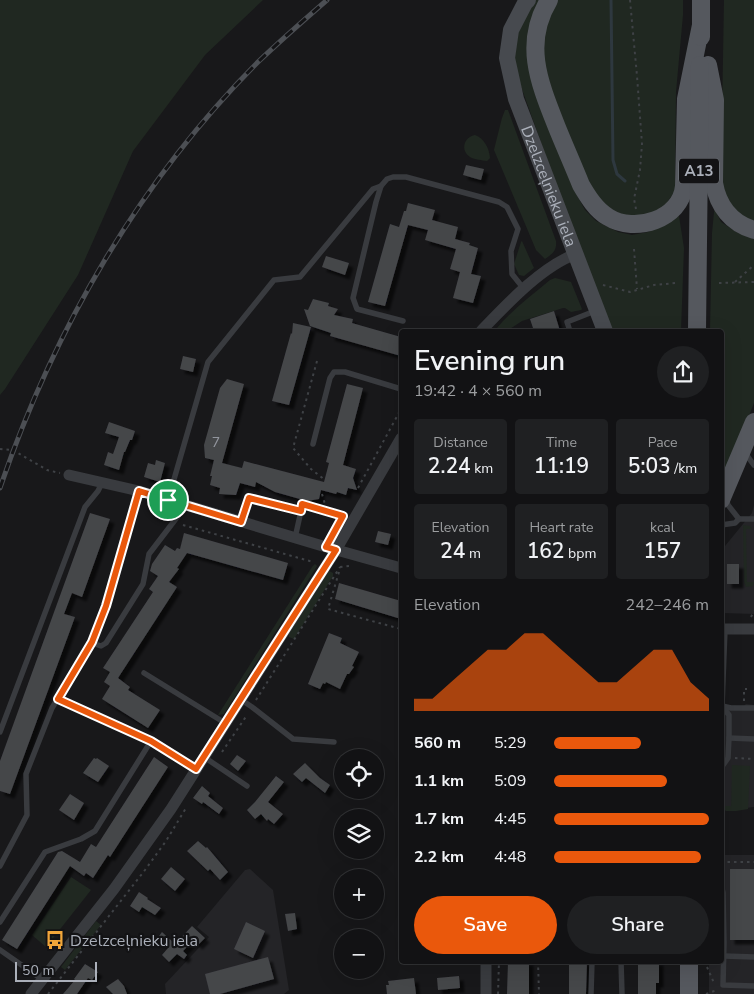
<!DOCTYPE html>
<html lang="en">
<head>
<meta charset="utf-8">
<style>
	:root { --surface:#121214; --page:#1f2022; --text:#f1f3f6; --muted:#9c9ea0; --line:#313234; --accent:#ea580c }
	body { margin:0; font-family:"Nunito Sans",sans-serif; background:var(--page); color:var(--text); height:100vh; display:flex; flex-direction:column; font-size:19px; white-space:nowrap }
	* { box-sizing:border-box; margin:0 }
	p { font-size:16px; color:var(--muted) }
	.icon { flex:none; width:28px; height:28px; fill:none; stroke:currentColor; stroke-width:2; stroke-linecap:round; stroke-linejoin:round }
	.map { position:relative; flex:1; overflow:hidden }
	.details { position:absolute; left:399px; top:329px; width:325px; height:635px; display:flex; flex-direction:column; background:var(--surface); border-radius:5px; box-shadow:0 5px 20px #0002,0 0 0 1px var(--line) }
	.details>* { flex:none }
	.tools { position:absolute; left:334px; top:749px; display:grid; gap:10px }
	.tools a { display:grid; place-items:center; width:50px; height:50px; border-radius:50%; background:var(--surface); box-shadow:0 5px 20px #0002,0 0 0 1px var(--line); font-size:25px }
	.scale { position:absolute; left:15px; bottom:12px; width:82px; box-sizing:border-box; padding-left:5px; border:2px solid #abb0ba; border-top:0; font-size:14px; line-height:18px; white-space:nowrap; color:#abb0ba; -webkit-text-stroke:4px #131315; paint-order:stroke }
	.pin { position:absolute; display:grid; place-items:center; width:42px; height:42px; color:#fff; margin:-21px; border:2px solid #fff; border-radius:50%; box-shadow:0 1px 5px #0007 }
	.round { display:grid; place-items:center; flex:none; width:52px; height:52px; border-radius:26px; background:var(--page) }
	.head { display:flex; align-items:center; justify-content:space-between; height:85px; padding:0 15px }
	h1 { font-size:28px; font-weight:600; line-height:38px }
	.metrics { display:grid; grid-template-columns:repeat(3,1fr); gap:8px; height:85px; padding:5px 15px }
	.metrics div { display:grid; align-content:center; border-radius:5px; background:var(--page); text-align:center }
	.metrics b { font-size:21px; font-weight:600 }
	.metrics small { font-size:14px; font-weight:400 }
	.metrics p { font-size:14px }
	.chart { height:140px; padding:10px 15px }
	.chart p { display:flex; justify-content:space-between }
	.chart svg { width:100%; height:90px; margin-top:5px; fill:var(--accent); opacity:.7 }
	.button { display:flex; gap:10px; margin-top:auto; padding:10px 15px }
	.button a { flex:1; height:58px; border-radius:30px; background:var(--accent); color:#fff; font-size:20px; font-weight:600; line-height:58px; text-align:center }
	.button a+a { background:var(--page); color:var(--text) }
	ul { padding:0 15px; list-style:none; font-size:16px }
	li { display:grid; grid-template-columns:80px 60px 1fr; align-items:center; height:38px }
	li i { height:12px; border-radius:6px; background:var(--accent) }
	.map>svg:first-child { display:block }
	.built { fill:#242427 }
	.green { fill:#202821 }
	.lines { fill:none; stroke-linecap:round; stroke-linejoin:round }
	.stream { stroke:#2e383f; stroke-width:3 }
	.building { fill:#45464a; filter:url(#shadow) }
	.path { stroke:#3f4246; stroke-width:2; stroke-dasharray:2.5 4; stroke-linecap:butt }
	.service { stroke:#393b3f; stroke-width:5.5 }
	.minor { stroke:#393b3f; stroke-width:11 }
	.secondary { stroke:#474a4f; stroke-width:16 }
	.primary { stroke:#55585e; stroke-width:18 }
	.rail-casing { stroke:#4c4f54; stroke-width:5 }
	.rail { stroke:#131315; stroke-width:3; stroke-dasharray:9; stroke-linecap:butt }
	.route-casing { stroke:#fff; stroke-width:10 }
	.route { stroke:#ea580c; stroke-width:6 }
	.labels { text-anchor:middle; stroke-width:4.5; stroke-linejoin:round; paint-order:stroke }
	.number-label { font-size:14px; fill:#92969e }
	.shield { fill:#131315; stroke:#7d8188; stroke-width:1 }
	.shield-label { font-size:15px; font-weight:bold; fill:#abb0ba }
	.street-label { font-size:16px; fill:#abb0ba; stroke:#131315 }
	.poi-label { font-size:16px; fill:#abb0ba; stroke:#131315; text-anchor:start }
</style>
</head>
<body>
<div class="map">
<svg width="754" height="994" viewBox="0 0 754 994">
	<defs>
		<filter id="shadow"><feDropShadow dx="4.5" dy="4.5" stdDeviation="1" flood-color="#0009"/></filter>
	</defs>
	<rect width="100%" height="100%" fill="#18181a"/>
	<g class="built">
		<polygon points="754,505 754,614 722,613 721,551 752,513"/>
		<polygon points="746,704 754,705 754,807 721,811 721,705 744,706"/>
		<polygon points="721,855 754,855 754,994 709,994 709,961 721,961"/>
		<polygon points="250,869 273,890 289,990 284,994 166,994 165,984 209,937 197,927 245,870"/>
	</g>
	<g class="green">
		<polygon points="0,0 263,0 205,55 133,151 78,275 5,389 0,395"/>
		<path d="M534,0h8l-10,27 41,161 12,22 11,11 22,11 14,3 16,-3 18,-7 10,-8 3,-1 5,32 -3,83h-69l-54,-141 -40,-112c-2,-11 -5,-24 -3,-35 2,-16 12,-30 19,-43z"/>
		<polygon points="555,0 683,0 683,15 676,92 675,191 668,201 670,205 643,218 613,215 586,184 541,63 545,22"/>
		<polygon points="724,0 754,0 754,223 726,205 721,177"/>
		<path d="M505,110h3l48,131c1,10 -4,13 -11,18l-9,-9 -42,-100 8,-32z"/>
		<path d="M475,135c9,3 14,13 15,23l-3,3c-5,-1 -12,-1 -17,-4 -10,-7 -6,-20 5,-22z"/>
		<polygon points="715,210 721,222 738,233 754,239 754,403 721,487 721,331 710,331 712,233 714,212"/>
		<polygon points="522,241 534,268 524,276 519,275 514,264 521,242"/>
		<path d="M555,278l16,4 11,27 -1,1 -10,2 -6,-4h-2l-41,13 -15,10h-9l-1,-3c15,-18 35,-33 53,-48z"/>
		<polygon points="743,525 750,526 752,529 746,529 747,582 754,582 753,586 746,587 744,582"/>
		<polygon points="315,564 317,566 224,714 218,715 312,567"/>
		<polygon points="329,571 333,573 333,576 294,639 289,637 289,633"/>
		<polygon points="732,765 750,766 748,809 736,811 726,811 724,808 725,806 731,806"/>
		<polygon points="71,877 91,890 46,947 32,935"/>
		<polygon points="96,921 101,925 65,970 61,967"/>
	</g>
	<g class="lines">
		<polyline class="stream" points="611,0 613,160 617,174 625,181"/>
	</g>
	<g class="building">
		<polygon points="466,165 484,169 481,180 463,175"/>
		<polygon points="408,203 435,210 432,220 458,227 455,239 470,243 469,245 478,248 471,274 481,276 473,303 453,298 460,272 450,269 456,249 425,240 428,230 408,225 385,306 368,302 390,224 399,227 404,211 406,211"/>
		<polygon points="326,256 349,263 345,275 322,267"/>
		<polygon points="313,299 329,303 328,306 338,309 334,315 353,319 352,323 401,337 401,356 330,336 331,333 310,326 304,309 308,310"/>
		<polygon points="554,311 560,331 534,331 530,319"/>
		<polygon points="293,323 311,327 289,405 272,401 291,333 292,334"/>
		<polygon points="183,356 196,359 193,372 180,369"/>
		<polygon points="227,379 244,384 222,463 242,468 244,461 324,482 329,463 326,462 347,384 363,388 343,465 356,469 353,478 357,490 348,488 346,495 337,492 336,494 321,490 319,499 307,501 275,492 256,482 255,487 240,483 236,495 219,494 220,488 210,485 212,476 210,476 214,460 205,458 204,445 220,388"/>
		<polygon points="109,422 135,431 132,440 130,440 125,452 124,452 119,470 104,465 108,452 113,454 119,437 105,433"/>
		<polygon points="156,460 165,463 160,482 144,477 148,463 155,465"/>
		<polygon points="90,513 110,519 82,597 72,593 64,614 75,617 10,794 0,791 0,761"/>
		<polygon points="378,531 391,534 388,545 375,542"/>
		<polygon points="184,533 288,563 283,580 187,553 177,568 179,569 169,582 177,587 118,678 130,687 128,690 160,710 148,728 102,699 110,686 104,682 110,672 103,668 153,592 149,589 158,576 150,571 152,564 165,545 175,551 177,548 180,549"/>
		<rect x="727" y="564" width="12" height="20"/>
		<polygon points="339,583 401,601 401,619 335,599"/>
		<polygon points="329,633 342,638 340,643 359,652 352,666 354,667 349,674 347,674 340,689 326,682 325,684 323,683 320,689 308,684"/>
		<polygon points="237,755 246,761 238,771 230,764"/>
		<polygon points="154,757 168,767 110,857 108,855 93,878 86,873 84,876 70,866 17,949 2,940 58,852 62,851 80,862 91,844 96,847"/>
		<polygon points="94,758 96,759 97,758 109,766 98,782 83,773"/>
		<polygon points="305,763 320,778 330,785 325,793 306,778 302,782 293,774"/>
		<polygon points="276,776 284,782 268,802 283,814 274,824 268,819 267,821 261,814 255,819 247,810 255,802"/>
		<polygon points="202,786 210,793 208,796 223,808 219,814 203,802 202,804 193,798"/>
		<polygon points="70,794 84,803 74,820 59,810"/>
		<polygon points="198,841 206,848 207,847 228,872 220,880 210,869 208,871 187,851"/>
		<polygon points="171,867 185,879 175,891 161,879"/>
		<rect x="730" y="869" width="24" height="71"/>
		<polygon points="139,892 148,898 147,899 161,908 155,915 142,907 139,912 130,906"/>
		<polygon points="295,913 297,929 288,931 285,914"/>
		<polygon points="246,922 265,931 253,958 234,949"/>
		<polygon points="192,926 205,938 198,945 193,941 183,951 187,955 184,959 177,954 169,962 162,955 168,948 156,940 162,932 175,944"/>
		<polygon points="268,957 274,979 220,994 210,994 205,974"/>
		<polygon points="508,961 529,961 529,994 507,994"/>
		<polygon points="569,961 587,961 586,994 569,994"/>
		<polygon points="638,961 659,961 659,983 656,983 656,994 638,994"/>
		<polygon points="85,964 98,972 92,980 88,978 77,994 63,994 75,980 74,979"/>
		<polygon points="459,976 460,988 438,990 437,978"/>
		<polygon points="414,978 416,994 387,994 386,985 389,985 388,981"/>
		<polygon points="118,979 124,986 127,994 113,994 106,987"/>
	</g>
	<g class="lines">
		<g class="path">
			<polyline points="630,0 637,76 642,144 640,170 634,199 636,209"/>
			<polyline points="634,249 637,289"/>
			<polyline points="735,282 754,265"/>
			<polyline points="719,283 754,282"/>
			<polyline points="603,285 630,292 654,285 676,283"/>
			<polyline points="317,361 293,448 311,469 325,480"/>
			<polyline points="0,449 13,450 47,470 60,473"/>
			<polyline points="358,488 401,409"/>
			<polyline points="322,494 327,511 343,516"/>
			<polyline points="308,506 327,511"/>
			<polyline points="183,525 313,562"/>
			<polyline points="340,567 350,566"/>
			<polyline points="339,572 328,609 401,629"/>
			<polyline points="751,617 754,611"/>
			<polyline points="256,700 340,567"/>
			<polyline points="744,701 744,689 747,689"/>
			<polyline points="222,752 247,715"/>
			<polyline points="735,758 754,759"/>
			<polyline points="721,862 754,862"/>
			<polyline points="538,961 539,994"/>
			<polyline points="707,967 714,983"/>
			<polyline points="48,994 145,870 166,841 186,808"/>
			<polyline points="498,994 499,961"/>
			<polyline points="706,994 717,990"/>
		</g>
		<g class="service">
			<polyline points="403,321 357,309 353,298 376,202 381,186 387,179 393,177 406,177 499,202 507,207 518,229 511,251 512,274 524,289"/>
			<polyline points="570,331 567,322 595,311"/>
			<polyline points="313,444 330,378 334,372 345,372 401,389"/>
			<polyline points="746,452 748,457 754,465"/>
			<polyline points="726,498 728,505 739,519"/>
			<polyline points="168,500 208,362 274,280 300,277 373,189 381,186"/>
			<polyline points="241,522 249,498 301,511 295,538"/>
			<polyline points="721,525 735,523 739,519 754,519"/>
			<polyline points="92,643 101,646 106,643 143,584 149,554 178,516 182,504"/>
			<polyline points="144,673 225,723"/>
			<polyline points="57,699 151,741 196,769"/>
			<polyline points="240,699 252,707 293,739 334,742"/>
			<polyline points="722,706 731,708 754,708"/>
			<polyline points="0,732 85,507 98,491 102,483"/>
			<polyline points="729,738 754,739"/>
			<polyline points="204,757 247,786"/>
			<polyline points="721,768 728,758 729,738 729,715 722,706 725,629"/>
			<polyline points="0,866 27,815 26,774 52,708 92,643 106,605 139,491"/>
			<polyline points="721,883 723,893 724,943 723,985 754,986"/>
			<polyline points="0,922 45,852 81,839 95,831 151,741"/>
			<polyline points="0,950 43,980"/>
			<polyline points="724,956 754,957"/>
			<polyline points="621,961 622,994"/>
			<polyline points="591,994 592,961"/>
		</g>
		<g class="minor">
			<path d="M481,331c25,-26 61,-65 95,-77"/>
			<polyline points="69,475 139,491 326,547 401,568"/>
			<polyline points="721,629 754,629"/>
			<polyline points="31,994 114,889 171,809 336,550 401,438"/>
			<polyline points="486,994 486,961"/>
		</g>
		<path class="secondary" id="s1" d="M528,0l-3,3 -14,27 -4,28 9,41 89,232"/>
		<g class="primary">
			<path d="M549,0c-26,43 -10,82 7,125 8,20 17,40 25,60 7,12 15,25 27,32 27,17 73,2 76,-31l2,-87 15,-74"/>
			<polyline points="701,37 701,0"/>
			<path d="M708,65l7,35 -1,83c4,23 17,40 40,47"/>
			<polyline points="697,331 700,65"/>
			<polyline points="721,500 754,422"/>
			<polyline points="689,994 689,961"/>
		</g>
		<g class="rail-casing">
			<path id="rail" d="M0,488c54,-159 140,-308 259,-427 22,-21 45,-41 68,-61"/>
		</g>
		<use href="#rail" class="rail"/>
	</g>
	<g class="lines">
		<g class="route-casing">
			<polygon id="route" points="139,491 241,522 249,498 301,511 302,504 343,516 326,547 336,550 196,769 151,741 58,699 92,642 106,606"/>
		</g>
		<use href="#route" class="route"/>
	</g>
	<defs>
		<g id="bus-bare" transform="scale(1.5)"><path d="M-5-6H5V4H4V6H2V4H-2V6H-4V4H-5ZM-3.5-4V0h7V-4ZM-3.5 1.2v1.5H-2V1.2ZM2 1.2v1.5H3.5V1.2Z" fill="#f1a63a" stroke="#131315" stroke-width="2.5" paint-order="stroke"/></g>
	</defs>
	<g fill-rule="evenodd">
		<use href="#bus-bare" x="55" y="940"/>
	</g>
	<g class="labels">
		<g class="number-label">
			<text x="216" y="447">7</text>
		</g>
		<rect class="shield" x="679" y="158.5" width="40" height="25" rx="4"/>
		<g class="shield-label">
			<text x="699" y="176">A13</text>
		</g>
		<g class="street-label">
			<text dy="6" stroke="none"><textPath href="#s1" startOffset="198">Dzelzceļnieku iela</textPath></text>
		</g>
		<g class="poi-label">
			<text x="70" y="946">Dzelzceļnieku iela</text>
		</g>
	</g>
</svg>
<div class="tools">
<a><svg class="icon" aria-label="locate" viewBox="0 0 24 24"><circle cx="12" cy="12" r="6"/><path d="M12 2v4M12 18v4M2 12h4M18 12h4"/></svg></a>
<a><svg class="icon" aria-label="layers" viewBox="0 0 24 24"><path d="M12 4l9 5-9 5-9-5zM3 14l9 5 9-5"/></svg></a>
<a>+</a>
<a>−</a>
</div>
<div class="scale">50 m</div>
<div class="pin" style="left:168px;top:500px;background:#1e9e55"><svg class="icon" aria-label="arrive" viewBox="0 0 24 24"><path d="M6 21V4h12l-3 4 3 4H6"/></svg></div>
<section class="details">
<div class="head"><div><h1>Evening run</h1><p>19:42 · 4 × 560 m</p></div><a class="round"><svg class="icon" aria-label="share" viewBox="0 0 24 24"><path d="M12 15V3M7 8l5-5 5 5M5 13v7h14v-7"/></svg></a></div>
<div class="metrics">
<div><p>Distance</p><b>2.24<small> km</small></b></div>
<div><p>Time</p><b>11:19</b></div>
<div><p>Pace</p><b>5:03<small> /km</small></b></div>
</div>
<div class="metrics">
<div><p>Elevation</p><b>24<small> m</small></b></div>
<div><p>Heart rate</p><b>162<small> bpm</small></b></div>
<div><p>kcal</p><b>157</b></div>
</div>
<div class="chart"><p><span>Elevation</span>242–246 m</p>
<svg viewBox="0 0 160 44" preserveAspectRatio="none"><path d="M0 44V38L10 38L20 30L30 22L40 14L50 14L60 6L70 6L80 14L90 22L100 30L110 30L120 22L130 14L140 14L150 30L160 38V44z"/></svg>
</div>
<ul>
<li><b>560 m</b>5:29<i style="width:56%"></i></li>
<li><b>1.1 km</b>5:09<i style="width:73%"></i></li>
<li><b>1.7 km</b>4:45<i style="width:100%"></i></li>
<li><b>2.2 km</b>4:48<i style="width:95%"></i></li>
</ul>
<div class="button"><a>Save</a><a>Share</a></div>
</section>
</div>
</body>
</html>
